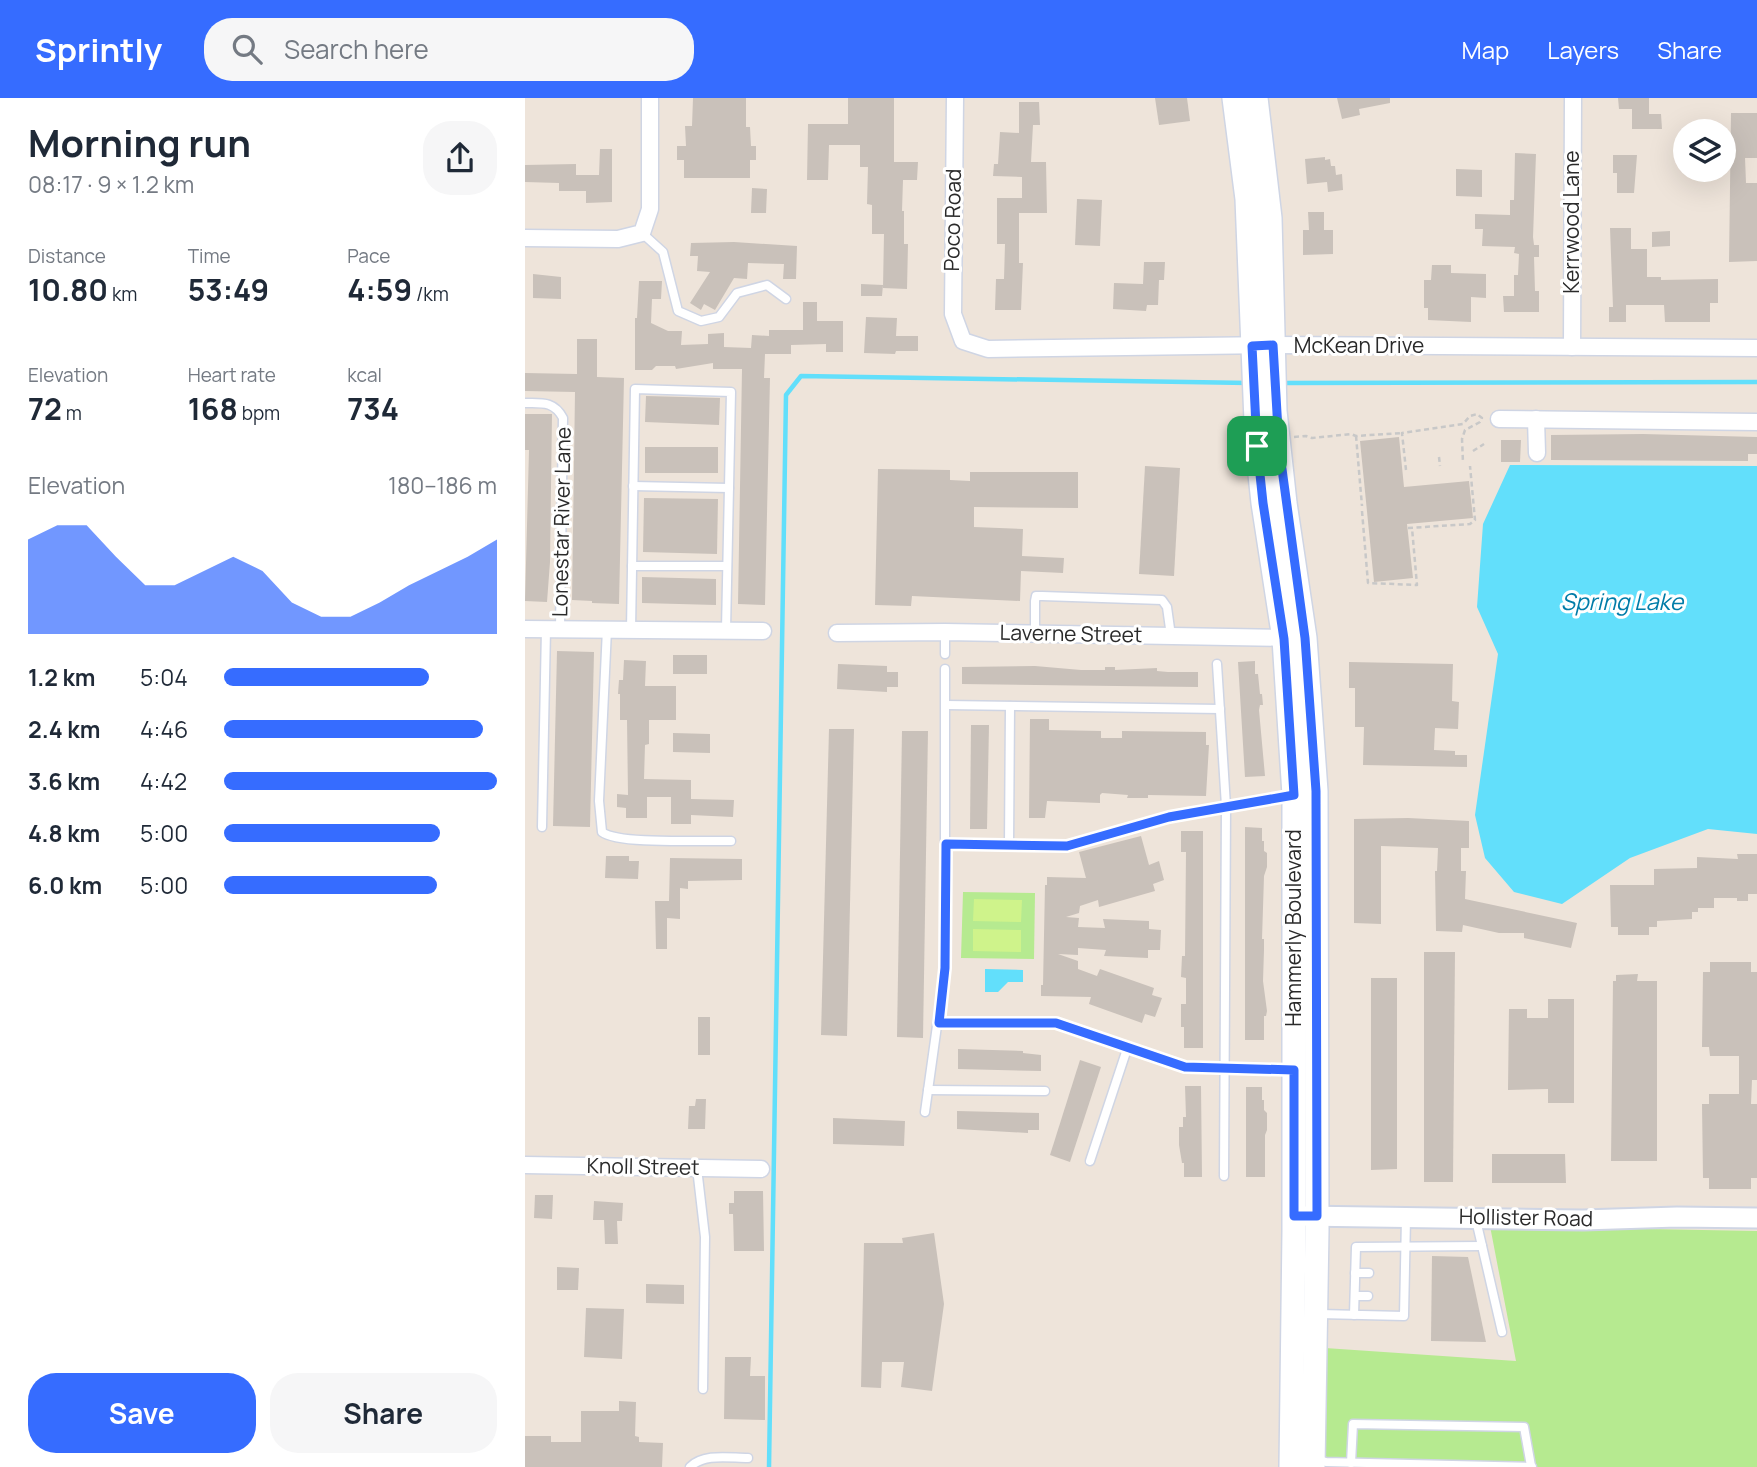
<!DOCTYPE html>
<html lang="en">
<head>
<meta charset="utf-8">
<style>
	:root { --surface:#fff; --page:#f6f6f7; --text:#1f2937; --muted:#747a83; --accent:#366cff }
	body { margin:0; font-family:Manrope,sans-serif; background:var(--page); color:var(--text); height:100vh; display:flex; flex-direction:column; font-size:26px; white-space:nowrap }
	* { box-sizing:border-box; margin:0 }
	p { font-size:23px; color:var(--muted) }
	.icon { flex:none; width:38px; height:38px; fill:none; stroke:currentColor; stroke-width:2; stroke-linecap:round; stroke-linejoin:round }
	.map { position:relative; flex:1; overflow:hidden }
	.sheet { display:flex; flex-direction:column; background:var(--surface); width:525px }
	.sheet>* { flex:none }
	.controls { position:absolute; left:1148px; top:21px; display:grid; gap:14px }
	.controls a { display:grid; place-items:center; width:63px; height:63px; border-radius:50%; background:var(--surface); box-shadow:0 7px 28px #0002; font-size:35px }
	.pin { position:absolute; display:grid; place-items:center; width:60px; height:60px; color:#fff; margin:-30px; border-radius:14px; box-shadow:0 4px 10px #0006 }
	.round { display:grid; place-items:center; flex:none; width:74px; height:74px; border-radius:28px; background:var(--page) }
	.head { display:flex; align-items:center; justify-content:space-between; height:119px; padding:0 28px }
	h1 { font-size:38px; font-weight:700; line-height:52px }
	.figures { display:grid; grid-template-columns:repeat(3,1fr); gap:10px; height:119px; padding:7px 28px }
	.figures div { display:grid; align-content:center }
	.figures b { font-size:30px; font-weight:700 }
	.figures small { font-size:19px; font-weight:400 }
	.figures p { font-size:19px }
	.chart { height:196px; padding:14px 28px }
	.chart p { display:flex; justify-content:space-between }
	.chart svg { width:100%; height:126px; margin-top:7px; fill:var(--accent); opacity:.7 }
	.button { display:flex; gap:14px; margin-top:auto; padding:14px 28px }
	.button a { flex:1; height:80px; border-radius:28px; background:var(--accent); color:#fff; font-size:28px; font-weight:700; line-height:80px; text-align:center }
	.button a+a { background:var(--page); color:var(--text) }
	ul { padding:0 28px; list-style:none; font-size:23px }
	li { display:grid; grid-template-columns:112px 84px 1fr; align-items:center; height:52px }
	li i { height:18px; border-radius:9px; background:var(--accent) }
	header { display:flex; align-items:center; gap:42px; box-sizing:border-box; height:98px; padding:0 35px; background:var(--accent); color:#fff }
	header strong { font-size:33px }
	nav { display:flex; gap:38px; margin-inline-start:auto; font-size:24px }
	.search { width:490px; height:63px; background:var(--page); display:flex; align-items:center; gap:18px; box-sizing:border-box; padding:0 24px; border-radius:28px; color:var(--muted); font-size:26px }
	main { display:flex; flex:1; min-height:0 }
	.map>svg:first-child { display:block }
	.green { fill:#b6ea90 }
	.pitch { fill:#cff38b }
	.water { fill:#62dffb }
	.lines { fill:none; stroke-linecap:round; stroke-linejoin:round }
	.stream { stroke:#62dffb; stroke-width:4.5 }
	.building { fill:#c9c1ba }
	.service-casing { stroke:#cfd5e4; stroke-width:11 }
	.minor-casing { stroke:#cfd5e4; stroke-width:19 }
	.tertiary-casing { stroke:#cfd5e4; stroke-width:23 }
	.secondary-casing { stroke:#cfd5e4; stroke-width:26 }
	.path { stroke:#c8c8c8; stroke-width:2.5; stroke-dasharray:5 3.5; stroke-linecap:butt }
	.service { stroke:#fff; stroke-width:8 }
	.minor { stroke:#fff; stroke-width:16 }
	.tertiary { stroke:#fff; stroke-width:19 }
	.secondary { stroke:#fff; stroke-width:23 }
	.route-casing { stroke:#fff; stroke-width:14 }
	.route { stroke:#366cff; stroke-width:9 }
	.labels { text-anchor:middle; stroke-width:6; stroke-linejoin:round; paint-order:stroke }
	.street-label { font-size:21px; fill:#2a2a2a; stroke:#fff }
	.water-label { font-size:23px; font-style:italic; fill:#007ca8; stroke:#fff }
</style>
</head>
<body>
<header>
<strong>Sprintly</strong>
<div class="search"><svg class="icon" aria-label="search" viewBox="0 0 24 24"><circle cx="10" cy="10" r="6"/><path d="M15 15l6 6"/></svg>Search here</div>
<nav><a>Map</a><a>Layers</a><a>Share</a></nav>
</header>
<main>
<section class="sheet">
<div class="head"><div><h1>Morning run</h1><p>08:17 · 9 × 1.2 km</p></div><a class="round"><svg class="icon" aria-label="share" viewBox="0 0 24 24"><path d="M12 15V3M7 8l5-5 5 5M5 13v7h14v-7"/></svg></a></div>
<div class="figures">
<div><p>Distance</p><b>10.80<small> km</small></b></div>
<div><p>Time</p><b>53:49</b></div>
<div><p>Pace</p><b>4:59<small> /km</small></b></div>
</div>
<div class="figures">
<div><p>Elevation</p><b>72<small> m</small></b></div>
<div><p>Heart rate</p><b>168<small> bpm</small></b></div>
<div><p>kcal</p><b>734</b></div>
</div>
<div class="chart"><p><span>Elevation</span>180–186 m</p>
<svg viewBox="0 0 160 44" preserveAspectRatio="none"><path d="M0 44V11L10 6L20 6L30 17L40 27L50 27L60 22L70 17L80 22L90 33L100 38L110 38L120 33L130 27L140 22L150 17L160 11V44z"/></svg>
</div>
<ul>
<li><b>1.2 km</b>5:04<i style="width:75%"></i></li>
<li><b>2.4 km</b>4:46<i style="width:95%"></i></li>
<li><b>3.6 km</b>4:42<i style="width:100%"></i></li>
<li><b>4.8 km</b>5:00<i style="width:79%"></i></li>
<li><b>6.0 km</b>5:00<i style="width:78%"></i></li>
</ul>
<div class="button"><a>Save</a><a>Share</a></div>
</section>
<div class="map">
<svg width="1232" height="1369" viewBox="0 0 1232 1369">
	<rect width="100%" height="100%" fill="#eee4da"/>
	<g class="green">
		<polygon points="438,794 510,795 509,861 436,860"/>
		<polygon points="965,1128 1232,1133 1232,1369 797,1369 800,1250 991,1263"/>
	</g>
	<g class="pitch">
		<polygon points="449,801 497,802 496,824 448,823"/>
		<polygon points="448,831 496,832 496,854 448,853"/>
	</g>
	<g class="water">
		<polygon points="985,367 1232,368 1232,736 1183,731 1105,760 1037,806 989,794 960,760 950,717 973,556 952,509 958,426"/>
		<polygon points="460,871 498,872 498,884 483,884 473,894 460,894"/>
	</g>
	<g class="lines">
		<g class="stream">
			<polyline points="757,285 1232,284"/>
			<polyline points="244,1369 261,297 276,278 724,285"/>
		</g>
	</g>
	<g class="building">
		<polygon points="168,0 221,0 221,29 225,29 226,48 231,48 231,62 225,62 225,80 159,80 159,62 152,62 152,48 161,48 160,28 167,28"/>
		<polygon points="323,0 369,0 369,64 393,64 392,82 378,82 377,113 379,113 379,146 383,146 382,191 358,190 359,136 347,136 347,107 342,106 343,69 335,69 335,47 304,47 303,82 282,82 283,26 323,26"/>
		<polygon points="630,0 662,0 665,23 634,27"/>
		<polygon points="812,0 865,0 865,5 834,11 835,17 817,21"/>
		<polygon points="1093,0 1124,0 1124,16 1136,16 1137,31 1107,31 1107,11 1094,11"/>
		<polygon points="494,4 514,4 515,27 508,27 506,64 521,64 522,115 494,115 494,165 498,165 496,212 470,212 471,181 479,181 480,146 472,146 472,100 497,100 497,79 468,78 469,66 473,66 475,34 494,35"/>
		<polygon points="1206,15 1232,15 1232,60 1220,60 1221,85 1232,85 1232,163 1204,164"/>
		<polygon points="75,51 87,51 87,104 61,105 61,93 34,93 34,85 0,84 0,67 51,66 51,77 74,77"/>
		<polygon points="990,55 1011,56 1008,139 1009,147 1014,147 1014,159 1009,159 1010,193 1014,193 1014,214 979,214 978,198 989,198 989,177 993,177 994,156 989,155 990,149 957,148 958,131 950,131 950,116 985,117 985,102 989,102"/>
		<polygon points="1088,57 1112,57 1109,95 1092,95 1092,75 1088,75"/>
		<polygon points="800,59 800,62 805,61 806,68 810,68 811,77 817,76 818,92 803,94 802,84 782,86 780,61"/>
		<polygon points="931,71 957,72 957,99 931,98"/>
		<polygon points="227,90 242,91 241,115 226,115"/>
		<polygon points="552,101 577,102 575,148 550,147"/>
		<polygon points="783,114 799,114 799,132 808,132 808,156 778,157 778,132 784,132"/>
		<polygon points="1085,130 1106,130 1106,151 1122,151 1122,179 1136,179 1136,182 1193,181 1193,205 1185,205 1185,224 1140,224 1139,207 1101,207 1101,224 1084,224 1084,209 1088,209"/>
		<polygon points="1145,133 1145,148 1127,149 1127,134"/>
		<polygon points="209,144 272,148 271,181 258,181 259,166 223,165 222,181 209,180 190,212 179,206 176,212 165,205 185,174 172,173 173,158 165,158 166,145"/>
		<polygon points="619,164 640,164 639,182 634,182 633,207 622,207 621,213 588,211 589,185 618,186"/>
		<polygon points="907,167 926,167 926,175 961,176 961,200 946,199 946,224 903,222 903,210 899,210 899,182 906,182"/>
		<polygon points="8,176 36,179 36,201 8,200"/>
		<polygon points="114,183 137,183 136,201 127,201 126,225 143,233 157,233 156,247 183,246 183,236 199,235 199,249 226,250 227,237 244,238 244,232 278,232 278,204 292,204 292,223 318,223 318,254 301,254 301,246 266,247 266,256 240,256 239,280 245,280 240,507 213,506 217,271 188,271 188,265 151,271 150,268 131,268 127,272 110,272 110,220 112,220"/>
		<polygon points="336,186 358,187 357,198 336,198"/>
		<polygon points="341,219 372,220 371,238 393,238 393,253 371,253 370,256 339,255"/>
		<polygon points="52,241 72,241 72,279 99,280 94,506 67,505 67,503 47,502 50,294 0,293 0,275 52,276"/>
		<polygon points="121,298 195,300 194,327 120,324"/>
		<polygon points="0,316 27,316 25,464 22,504 0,503 4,352 0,352"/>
		<polygon points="1118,336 1232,339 1232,356 1223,356 1223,363 1026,362 1026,337"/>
		<polygon points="874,339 879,389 944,383 948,420 882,426 888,480 849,484 835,343"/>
		<polygon points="976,342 996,342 995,364 976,364"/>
		<rect x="120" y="349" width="73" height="26"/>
		<polygon points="620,368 655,370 649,478 614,476"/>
		<polygon points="353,371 425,372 425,382 445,383 445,374 553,374 553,410 449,409 449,429 498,431 497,458 539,460 538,475 496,473 495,503 387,498 386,508 350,507"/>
		<polygon points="119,400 193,401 192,456 118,454"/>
		<polygon points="117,479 191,481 191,507 117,505"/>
		<polygon points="32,553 69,554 65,729 28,728"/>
		<rect x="148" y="557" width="34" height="19"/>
		<polygon points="99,562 121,563 120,588 151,588 151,622 124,622 124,646 120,647 119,681 166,682 166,701 209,702 208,719 166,717 166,726 146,726 146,699 122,699 122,720 101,720 101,710 92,709 92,696 103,697 102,622 95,622 95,596 93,596 94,582 98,582"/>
		<polygon points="730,563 730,576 733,576 735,596 737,596 738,607 735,607 734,612 740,678 720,679 713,564"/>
		<polygon points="824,564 928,566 927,603 934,604 933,631 910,630 909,652 930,653 930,657 942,657 942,669 838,667 839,629 830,629 830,590 824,590"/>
		<polygon points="313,566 362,568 362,574 373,574 373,589 362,589 362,594 312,591"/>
		<polygon points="510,568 556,572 580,572 580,569 590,569 590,572 632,570 632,573 643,574 673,574 673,589 437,586 437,569"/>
		<polygon points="505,621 524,621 524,632 576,633 576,640 597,640 597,633 681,634 681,647 684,647 681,698 623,697 623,700 602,700 603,697 577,695 575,697 575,705 522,703 520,720 504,720"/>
		<polygon points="446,627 464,627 462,731 445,731"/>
		<polygon points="304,631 329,631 322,938 296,937"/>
		<polygon points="377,633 403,633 398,940 372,939"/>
		<polygon points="148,635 185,636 185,655 148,654"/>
		<polygon points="883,720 944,723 944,750 936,750 936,773 941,773 940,801 1052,825 1046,850 999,840 999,835 974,835 938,827 937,834 911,833 910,773 912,773 913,750 856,748 856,826 829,825 829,721"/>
		<polygon points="720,729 737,730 737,743 739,743 739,753 742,755 742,769 739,778 737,841 739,841 739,852 738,883 742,913 741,918 739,918 739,942 720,942"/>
		<polygon points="656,733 678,733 678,950 659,950 659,929 656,929 656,906 661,906 661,880 656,879 657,858 660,858 661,754 656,754"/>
		<polygon points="616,738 624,767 634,763 639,782 628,786 630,793 574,809 573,802 555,808 554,815 541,819 554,820 553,829 580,830 578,821 624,823 624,831 636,832 635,852 623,852 623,860 579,858 581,852 553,850 553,857 533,856 553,863 553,871 572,878 575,871 629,890 627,897 637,900 630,919 620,916 617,925 564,906 566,899 516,898 516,887 518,887 520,787 522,787 522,779 561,780 554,754"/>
		<polygon points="1212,756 1232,756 1232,796 1223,796 1223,803 1212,803 1212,800 1189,800 1189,810 1173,810 1173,814 1167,814 1167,821 1132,823 1132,829 1124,829 1124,837 1093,837 1093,829 1086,829 1085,787 1129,787 1129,771 1172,770 1172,759 1213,761"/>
		<polygon points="81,758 104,758 104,763 114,763 113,781 80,780"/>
		<polygon points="145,760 217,761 217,782 163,783 163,791 155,790 155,821 142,820 142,851 131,851 130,803 144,803"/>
		<polygon points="899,854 930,854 928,1084 899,1084"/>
		<polygon points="1185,864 1226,864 1226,874 1232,874 1232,982 1227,982 1226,1006 1232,1006 1232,1080 1226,1080 1226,1091 1184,1091 1184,1080 1178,1080 1177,1006 1184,1006 1184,996 1214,996 1214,958 1185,958 1184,949 1177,949 1178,874 1185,874"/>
		<polygon points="1113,876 1112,883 1132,883 1132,1063 1086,1063 1088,883 1091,883 1091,877"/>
		<polygon points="846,880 872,880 872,1071 846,1072"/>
		<polygon points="1023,901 1049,901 1049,1005 1023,1005 1023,991 983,992 984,911 1002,911 1002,920 1023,920"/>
		<rect x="173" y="919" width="12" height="38"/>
		<polygon points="433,951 498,953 498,955 516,957 516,973 433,971"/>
		<polygon points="555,962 576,969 545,1064 525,1057"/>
		<polygon points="660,988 676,988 677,1079 659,1079 659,1065 657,1065 654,1047 654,1029 658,1029 658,1019 661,1019"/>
		<polygon points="721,989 737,989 737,1002 739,1002 739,1012 742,1015 742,1032 740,1037 740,1079 721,1079"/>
		<polygon points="171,1001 181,1001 180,1031 163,1031 164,1008 170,1008"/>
		<polygon points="432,1013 514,1015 514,1032 503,1032 503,1035 432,1031"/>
		<polygon points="308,1020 380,1023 379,1048 308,1046"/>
		<polygon points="967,1056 1040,1056 1041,1085 967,1085"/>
		<polygon points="209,1093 238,1093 239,1153 209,1153 208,1116 204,1116 204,1105 209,1105"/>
		<polygon points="10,1097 28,1097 27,1121 9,1120"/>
		<polygon points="69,1103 98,1105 97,1123 92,1123 93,1146 80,1146 79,1122 68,1122"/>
		<polygon points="409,1135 419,1206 407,1293 376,1289 379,1264 357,1264 356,1290 336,1289 339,1145 378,1145 377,1140"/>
		<polygon points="907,1158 943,1159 961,1244 906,1243"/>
		<polygon points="32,1169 54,1170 53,1192 32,1192"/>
		<polygon points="121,1186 159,1187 159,1206 121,1205"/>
		<polygon points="61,1210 99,1211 97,1261 59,1259"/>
		<polygon points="200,1259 226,1259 225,1278 240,1278 240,1322 199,1321"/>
		<polygon points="94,1303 111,1304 110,1338 114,1339 114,1344 138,1345 137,1369 0,1369 0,1338 26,1338 26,1344 56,1344 56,1313 94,1313"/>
	</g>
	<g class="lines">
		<g class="service-casing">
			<g id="service">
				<polyline points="117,135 138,154 153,213 176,223 194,219 212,195 242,187 261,201"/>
				<path d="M0,305c17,0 29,-2 38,15l-3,211"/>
				<polyline points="108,388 204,390"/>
				<polyline points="107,468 202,468"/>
				<path d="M82,531l-8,172 3,31c17,13 103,8 129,9"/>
				<polyline points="106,532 110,291 206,294 201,532"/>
				<polyline points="420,534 420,556"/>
				<polyline points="510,536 510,503 511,498 517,498 637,502 642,509 646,538"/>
				<polyline points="692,566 701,708 699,1078"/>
				<polyline points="421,607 695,611"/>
				<polyline points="17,729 21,531"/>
				<polyline points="421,746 542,748 644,719 766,698"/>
				<polyline points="484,747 485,608"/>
				<polyline points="414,925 531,925 660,969 767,971"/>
				<polyline points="403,992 520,993"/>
				<polyline points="400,1014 420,870 420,571"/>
				<polyline points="565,1063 602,951"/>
				<polyline points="172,1070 180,1139 178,1291"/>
				<polyline points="951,1122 977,1234"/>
				<polyline points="830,1175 844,1175"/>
				<polyline points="830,1198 843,1198"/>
				<polyline points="794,1216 879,1218 881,1120"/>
				<polyline points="829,1217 831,1149 957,1148"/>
				<polyline points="791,1361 801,1364 1007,1369"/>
				<polyline points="826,1365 828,1326 999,1329 1006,1368"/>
				<path d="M165,1369c14,-14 39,-9 58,-9"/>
			</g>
		</g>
		<g class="minor-casing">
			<g id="minor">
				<polyline points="430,0 428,216 438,243 463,251 748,247 1232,250"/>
				<polyline points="0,140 93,141 117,135 125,111 125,0"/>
				<polyline points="1047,249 1048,0"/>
				<polyline points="974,321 1232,324"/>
				<polyline points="1011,321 1012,355"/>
				<polyline points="0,531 238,533"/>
				<polyline points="312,535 420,534 768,540"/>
				<polyline points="0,1067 236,1071"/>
			</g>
		</g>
		<g class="tertiary-casing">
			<polyline id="tertiary" points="777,1118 1058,1122 1152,1119 1232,1120"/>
		</g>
		<g class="secondary-casing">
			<g id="secondary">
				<polyline points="709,0 722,101 732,348 738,405 759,541 769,697 769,1133 766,1369"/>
				<polyline points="731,0 745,120 750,313 760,405 780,540 791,693 792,1132 788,1369"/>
			</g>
		</g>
		<g class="path">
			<polyline points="831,338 837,408"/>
			<polyline points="769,339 781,338 787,340 826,336 831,338 877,335"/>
			<polyline points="948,353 959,346"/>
			<polyline points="914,359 915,368"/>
			<polyline points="881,372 877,335 938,326 945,318 952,316 957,320 955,324 940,332 937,341 938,365"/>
			<polyline points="837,413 843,485 892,487 887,430"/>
			<polyline points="883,430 945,426 950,422 945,368"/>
		</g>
		<use href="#service" class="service"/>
		<use href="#minor" class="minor"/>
		<use href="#tertiary" class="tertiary"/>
		<use href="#secondary" class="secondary"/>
	</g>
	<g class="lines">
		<g class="route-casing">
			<polygon id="route" points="748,247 754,349 780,540 791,693 792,1118 769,1118 769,972 660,969 531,925 414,925 420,870 421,746 542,748 644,719 769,697 759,541 738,405 732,348 727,248"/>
		</g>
		<use href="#route" class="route"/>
	</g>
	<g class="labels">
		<g class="street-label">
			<text transform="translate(428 122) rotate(-89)" y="7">Poco Road</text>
			<text transform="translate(1047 124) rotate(-90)" y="7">Kerrwood Lane</text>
			<text x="834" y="255">McKean Drive</text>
			<text transform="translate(37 424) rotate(-89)" y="7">Lonestar River Lane</text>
			<text transform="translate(546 536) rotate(1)" y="7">Laverne Street</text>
			<text transform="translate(769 830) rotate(-90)" y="7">Hammerly Boulevard</text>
			<text transform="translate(118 1069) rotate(1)" y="7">Knoll Street</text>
			<text transform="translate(1001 1120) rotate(1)" y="7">Hollister Road</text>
		</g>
		<g class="water-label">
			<text x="1097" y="512">Spring Lake</text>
		</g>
	</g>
</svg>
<div class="controls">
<a><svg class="icon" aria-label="layers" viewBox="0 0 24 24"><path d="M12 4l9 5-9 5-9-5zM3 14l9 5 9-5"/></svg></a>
</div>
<div class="pin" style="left:732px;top:348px;background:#1e9e55"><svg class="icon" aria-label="arrive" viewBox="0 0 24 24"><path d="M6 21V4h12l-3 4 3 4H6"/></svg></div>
</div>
</main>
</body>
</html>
